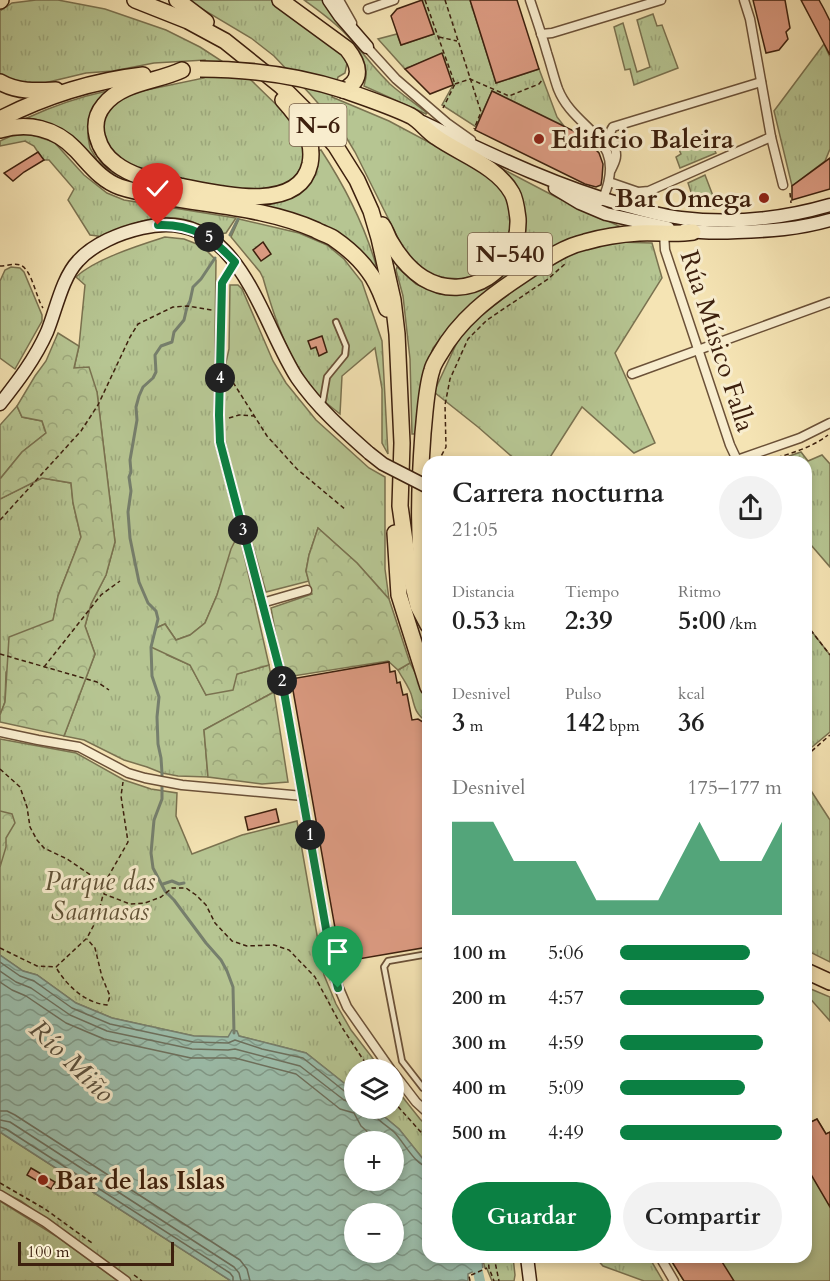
<!DOCTYPE html>
<html lang="es">
<head>
<meta charset="utf-8">
<style>
	:root { --surface:#fff; --page:#f2f2f2; --text:#222; --muted:#767676; --accent:#0b8043 }
	body { margin:0; font-family:Cardo,serif; background:var(--page); color:var(--text); height:100vh; display:flex; flex-direction:column; font-size:22px; white-space:nowrap }
	* { box-sizing:border-box; margin:0 }
	p { font-size:20px; color:var(--muted) }
	.icon { flex:none; width:33px; height:33px; fill:none; stroke:currentColor; stroke-width:2; stroke-linecap:round; stroke-linejoin:round }
	.map { position:relative; flex:1; overflow:hidden }
	.details { position:absolute; left:422px; top:456px; width:390px; height:807px; display:flex; flex-direction:column; background:var(--surface); border-radius:18px; box-shadow:0 3px 9px #0003 }
	.details>* { flex:none }
	.fabs { position:absolute; left:344px; top:1059px; display:grid; gap:12px }
	.fabs a { display:grid; place-items:center; width:60px; height:60px; border-radius:50%; background:var(--surface); box-shadow:0 3px 9px #0003; font-size:30px }
	.scale { position:absolute; left:18px; bottom:15px; width:156px; box-sizing:border-box; padding-left:6px; border:3px solid #3d200e; border-top:0; font-size:16px; line-height:21px; white-space:nowrap; color:#3d200e; -webkit-text-stroke:4px #f8edce; paint-order:stroke }
	.pin { position:absolute; display:grid; place-items:center; width:51px; height:51px; color:#fff; margin:-62px -26px; border-radius:50% 50% 50% 0; rotate:-45deg; box-shadow:0 0 6px #0007 }
	.pin .icon { rotate:45deg }
	.km { position:absolute; width:30px; height:30px; margin:-15px; border-radius:50%; background:#222; color:#fff; font-size:16px; line-height:30px; text-align:center }
	.round { display:grid; place-items:center; flex:none; width:63px; height:63px; border-radius:32px; background:var(--page) }
	.headline { display:flex; align-items:center; justify-content:space-between; height:102px; padding:0 30px }
	h1 { font-size:27px; font-weight:600; line-height:45px }
	.figures { display:grid; grid-template-columns:repeat(3,1fr); gap:9px; height:102px; padding:6px 30px }
	.figures div { display:grid; align-content:center }
	.figures b { font-size:26px; font-weight:600 }
	.figures small { font-size:16px; font-weight:400 }
	.figures p { font-size:16px }
	.chart { height:168px; padding:12px 30px }
	.chart p { display:flex; justify-content:space-between }
	.chart svg { width:100%; height:108px; margin-top:6px; fill:var(--accent); opacity:.7 }
	.button { display:flex; gap:12px; margin-top:auto; padding:12px 30px }
	.button a { flex:1; height:69px; border-radius:36px; background:var(--accent); color:#fff; font-size:24px; font-weight:600; line-height:69px; text-align:center }
	.button a+a { background:var(--page); color:var(--text) }
	ul { padding:0 30px; list-style:none; font-size:20px }
	li { display:grid; grid-template-columns:96px 72px 1fr; align-items:center; height:45px }
	li i { height:15px; border-radius:8px; background:var(--accent) }
	.map>svg:first-child { display:block }
	.grass { fill:url(#grass-tufts); stroke:#7a7250; stroke-width:1.5 }
	.forest { fill:url(#forest-crowns); stroke:#7a7250; stroke-width:1.5 }
	.pitch { fill:#b6c592; stroke:#7a7250; stroke-width:1.5 }
	.water { fill:url(#water-waves); stroke:#767f6d; stroke-width:1.5; fill-rule:evenodd }
	.lines { fill:none; stroke-linecap:round; stroke-linejoin:round }
	.shore { stroke:#6c705e; stroke-width:1.5 }
	.stream { stroke:#767f6d; stroke-width:3 }
	.canal { stroke:#9cbfad; stroke-width:10 }
	.building { fill:#dc9b82; stroke:#3d200e; stroke-width:1.5 }
	.lane-casing { stroke:#6b5138; stroke-width:8 }
	.street-casing { stroke:#6b5138; stroke-width:11 }
	.secondary-casing { stroke:#3d200e; stroke-width:15 }
	.highway-casing { stroke:#3d200e; stroke-width:18 }
	.path { stroke:#3d200e; stroke-width:1.5; stroke-dasharray:4.5 3; stroke-linecap:butt }
	.lane { stroke:#f8edce; stroke-width:4.5 }
	.street { stroke:#f8edce; stroke-width:8 }
	.secondary { stroke:#f8edce; stroke-width:12 }
	.highway { stroke:#f5e4b4; stroke-width:15 }
	.secondary-bridge-casing { stroke:#3d200e; stroke-width:15; stroke-linecap:butt }
	.highway-bridge-casing { stroke:#3d200e; stroke-width:18; stroke-linecap:butt }
	.secondary-bridge { stroke:#f8edce; stroke-width:12 }
	.highway-bridge { stroke:#f5e4b4; stroke-width:15 }
	.route-casing { stroke:#fff; stroke-width:12 }
	.route { stroke:#0b8043; stroke-width:8 }
	.poi-dot { fill:#8f2418; stroke:#f8edce; stroke-width:2 }
	.labels { text-anchor:middle; stroke-width:6; stroke-linejoin:round; paint-order:stroke }
	.shield { fill:#f8edce; stroke:#755e48; stroke-width:1.5 }
	.shield-label { font-size:24px; font-weight:bold; fill:#3d200e }
	.poi-label { font-size:26px; font-weight:bold; fill:#3d200e; stroke:#f8edce; text-anchor:start }
	.street-label { font-size:26px; fill:#3d200e; stroke:#f8edce }
	.park-label { font-size:26px; font-style:italic; fill:#615236; stroke:#f8edce }
	.water-label { font-size:27px; font-style:italic; fill:#5a503e; stroke:#f8edce }
</style>
</head>
<body>
<div class="map">
<svg width="830" height="1281" viewBox="0 0 830 1281">
	<defs>
		<pattern id="grass-tufts" width="24" height="20" patternUnits="userSpaceOnUse" patternTransform="scale(1.5)"><rect width="24" height="20" fill="#b6c592"/><path d="M3 7l-1-3M5 7V3M7 7l1-3M15 17l-1-3M17 17v-4M19 17l1-3" fill="none" stroke="#9da97d"/></pattern>
		<pattern id="forest-crowns" width="20" height="18" patternUnits="userSpaceOnUse" patternTransform="scale(1.5)"><rect width="20" height="18" fill="#b6c592"/><path d="M2 6a3 3 0 1 1 6 0M12 15a3 3 0 1 1 6 0" fill="none" stroke="#9da97d"/></pattern>
		<pattern id="water-waves" width="16" height="10" patternUnits="userSpaceOnUse" patternTransform="scale(1.5)"><rect width="16" height="10" fill="#9cbfad"/><path d="M0 5q4-4 8 0t8 0" fill="none" stroke="#809b8b"/></pattern>
	</defs>
	<rect width="100%" height="100%" fill="#f5e4b4"/>
	<filter id="stains"><feTurbulence type="fractalNoise" baseFrequency=".00333" numOctaves="4"/><feColorMatrix values="0 0 0 0 .2 0 0 0 0 .09 0 0 0 0 .02 0 0 0 .5 -.17"/></filter>
	<radialGradient id="worn" r=".72"><stop offset=".6" stop-color="#630" stop-opacity="0"/><stop offset="1" stop-color="#630" stop-opacity=".3"/></radialGradient>
	<g class="grass">
		<polygon points="36,0 58,0 105,9 166,30 200,47 251,80 296,124 304,147 303,163 297,174 292,180 286,184 272,189 242,189 207,184 143,172 119,161 103,139 102,124 108,111 121,98 132,93 204,78 205,60 154,63 113,71 86,73 36,85 21,84 6,78 0,74 0,11 12,3"/>
		<polygon points="190,0 271,0 342,52 347,63 345,73 338,77 332,97 389,121 481,170 496,183 508,200 511,216 510,232 507,241 494,263 479,274 461,279 435,277 427,273 406,254 355,152 343,132 310,94 274,56 251,38 197,6"/>
		<path d="M304,0h20c20,29 41,59 66,84 11,10 25,19 37,29l-1,1 -62,-28c1,-5 3,-10 2,-14 -1,-29 -41,-57 -62,-72z"/>
		<polygon points="422,0 470,0 496,83 539,69 557,117 564,126 492,91 476,127 442,105 453,85 442,54 405,69 378,39 397,34 401,45 434,34"/>
		<polygon points="653,14 657,26 662,25 678,68 634,85 630,69 625,70 614,27 623,23 637,72 650,67 637,20"/>
		<polygon points="824,44 830,57 830,149 825,161 792,186 774,111"/>
		<path d="M107,91l-17,26 -2,20 2,11 7,12 14,12 38,14 130,14 39,-49 3,-1c23,35 43,74 55,115l-4,1 -27,-25 -225,-58 -70,-59 -11,-4 -12,-2c26,-12 52,-21 80,-27z"/>
		<polygon points="707,133 716,153 680,168 676,157 681,154 677,145"/>
		<path d="M29,134l25,8 30,33 23,18 17,7 112,18 -10,15c-12,2 -27,-10 -39,-13 -32,-9 -63,7 -91,19l2,-3 -8,-1 -22,-35 6,-11 -25,-29h-6l-9,-14 -9,-5 -25,5v-5l11,-5z"/>
		<polygon points="493,164 556,197 621,227 584,236 452,324 433,348 422,385 416,434 412,434 410,359 403,296 396,270 397,267 416,284 440,294 464,294 488,288 506,272 523,227"/>
		<polygon points="705,175 718,209 696,207 688,183"/>
		<path d="M239,219l60,14 28,12 17,14 18,23 20,59 6,113 -6,-11v-54l-7,-41 -33,28 -2,38c-7,-6 -15,-11 -21,-18 -30,-33 -44,-76 -56,-118l-3,-6 -29,-35z"/>
		<path d="M165,237l19,2 18,7 14,14 -2,159 1,23 26,100 -5,-3 -19,56 -12,28 -15,12 -14,5 -11,-16 -9,4 11,27 23,10 16,30 31,-21 32,-9 5,27 -70,38 4,47 -30,-1 -16,-3 -15,-6 -23,-7 -40,-20 -20,-4 31,-82 -10,-28 6,-22 15,-29 9,-33 -18,-150 -23,-24 5,-22 6,-61 -9,-8c19,-18 64,-32 89,-40z"/>
		<polygon points="618,242 652,243 662,278 615,353 655,443 634,453 582,407 547,462 518,462 478,427 434,392 460,336 480,316 527,280 579,250"/>
		<polygon points="11,267 20,268 24,272 42,315 42,321 15,369 0,358 0,281 5,270"/>
		<polygon points="230,285 238,285 242,289 273,361 286,383 316,420 369,468 385,477 385,569 389,599 357,563 318,528 309,555 306,571 309,581 266,592 232,473 222,425 223,376 229,349"/>
		<polygon points="17,406 22,417 42,421 46,433 22,452 0,479 0,425"/>
		<polygon points="801,452 808,461 822,455 830,464 830,567 811,545 806,548 806,462 772,462"/>
		<polygon points="42,478 71,483 73,503 81,537 58,596 53,621 6,672 5,702 0,715 0,499"/>
		<polygon points="806,624 830,655 830,732 806,752"/>
		<path d="M410,663l8,15 9,24v20c-11,-8 -12,-13 -15,-25 -2,-9 -10,-19 -14,-27z"/>
		<polygon points="0,739 76,753 124,780 151,789 177,793 176,816 192,854 242,835 297,821 324,975 336,1004 351,1030 381,1069 354,1070 354,1091 306,1053 239,1036 236,1031 228,1037 194,1036 112,1018 76,1003 37,975 23,971 0,955"/>
		<polygon points="806,783 830,820 830,962 806,950"/>
		<polygon points="806,987 830,997 830,1021 806,994"/>
		<polygon points="393,1085 420,1119 427,1126 427,1164 399,1129 375,1109 393,1108"/>
		<polygon points="0,1132 231,1281 132,1281 21,1201 0,1191"/>
		<polygon points="0,1201 56,1236 118,1281 0,1281"/>
		<polygon points="482,1257 513,1257 515,1275 514,1281 492,1281 487,1269 485,1268"/>
		<polygon points="595,1257 649,1257 663,1281 644,1281 603,1266"/>
	</g>
	<g class="forest">
		<polygon points="58,333 79,346 74,368 89,367 97,392 115,542 106,575 91,604 85,626 95,654 64,736 0,722 0,715 5,702 9,637 53,620 58,596 81,537 73,503 71,483 42,478 0,499 0,479 22,452 46,433 42,421 22,417 17,406 35,376 46,361"/>
		<polygon points="318,528 357,563 389,599 410,663 398,670 388,661 287,677 277,642 271,608 312,594 306,571 309,555"/>
		<polygon points="236,539 241,542 269,665 237,674 233,690 206,695 190,665 151,647 156,628 165,624 176,640 190,635 205,623 217,595 231,549"/>
		<polygon points="274,692 288,782 262,784 208,777 204,730"/>
		<polygon points="0,811 12,814 15,823 6,838 6,847 0,867"/>
	</g>
	<polygon class="pitch" points="806,1113 811,1122 817,1119 826,1134 830,1132 830,1281 684,1281 669,1257 806,1257"/>
	<path class="water" d="M0,955l23,16 14,4 39,28 36,15 82,18 34,1 4,-7 5,1 2,5 67,17 48,38v17l21,1 24,20 28,35 1,93h53l2,10 -15,7v7h-237l-231,-149zM354,1142h39v38h-39zM354,1214h39v38h-39z"/>
	<g class="lines">
		<g class="shore">
			<polyline points="0,962 20,976 34,981 72,1008 110,1024 193,1042 228,1043 235,1040 262,1049 303,1058 348,1094 354,1096"/>
			<polyline points="0,971 16,982 31,988 70,1015 107,1031 192,1049 228,1050 235,1049 300,1066 344,1100 354,1103"/>
			<polyline points="0,982 12,990 26,996 66,1023 104,1039 191,1058 235,1058 296,1074 340,1109 354,1113 361,1126 379,1142"/>
			<path d="M372,1108c1,11 15,17 22,24 9,9 21,33 34,35"/>
			<polyline points="0,1111 7,1111 15,1115 240,1260 247,1269 250,1281"/>
			<polyline points="0,1120 10,1122 234,1267 239,1273 241,1281"/>
			<polyline points="0,1127 6,1129 230,1273 233,1277 233,1281"/>
		</g>
		<g class="stream">
			<polyline points="230,235 238,219"/>
			<polyline points="215,258 201,279 193,287 190,301 187,307 184,320 174,332 172,342 161,346 155,355 156,372 153,378 143,387 139,396 136,407 137,420 130,460 131,472 129,477 131,491 128,512 130,538 139,582 148,603 156,611 158,619 151,647 152,676 159,697 157,717 158,744 161,758 162,773 162,799 154,820 151,853 153,868 165,891 174,900 206,943 221,960 227,971 233,987 234,1033"/>
			<polyline points="163,884 172,881 179,884 184,883"/>
		</g>
		<polyline class="canal" points="472,1257 477,1268 480,1281"/>
	</g>
	<g class="building">
		<polygon points="422,0 434,34 401,45 391,16 397,9"/>
		<polygon points="470,0 517,0 539,69 496,83"/>
		<polygon points="753,0 785,0 790,28 786,32 788,39 779,50 766,53"/>
		<polygon points="801,0 819,0 824,9 830,21 830,55"/>
		<polygon points="442,53 453,85 430,94 405,69"/>
		<polygon points="492,91 580,134 599,153 603,164 602,178 601,185 596,187 585,184 475,130"/>
		<polygon points="38,152 44,160 24,172 13,181 4,173"/>
		<polygon points="830,158 830,189 792,200 792,186"/>
		<polygon points="263,242 271,254 261,261 253,250"/>
		<polygon points="322,336 327,352 319,356 316,347 311,349 308,341"/>
		<polygon points="389,662 390,672 395,671 397,683 400,682 403,695 407,694 412,720 418,719 428,725 428,947 341,962 291,679"/>
		<polygon points="276,809 279,822 248,830 245,817"/>
		<polygon points="806,1113 811,1122 817,1119 826,1134 830,1132 830,1207 806,1166"/>
		<polygon points="31,1168 55,1182 51,1189 27,1175"/>
		<polygon points="669,1257 719,1257 734,1281 684,1281"/>
	</g>
	<g class="lines">
		<g class="lane-casing">
			<g id="lane">
				<polyline points="321,405 323,400 327,377 345,355 346,346 336,322"/>
				<polyline points="428,954 388,961 384,967 402,1061 423,1088 428,1089"/>
			</g>
		</g>
		<g class="street-casing">
			<g id="street">
				<polyline points="339,0 352,23"/>
				<path d="M530,0c6,18 12,35 17,53 4,12 7,25 11,36 17,43 70,47 46,107 -4,10 -10,7 -18,4"/>
				<polyline points="744,0 750,19 771,137 783,185"/>
				<polyline points="368,9 394,0"/>
				<polyline points="541,34 552,33 661,0"/>
				<polyline points="365,45 396,79 447,123 471,140"/>
				<path d="M611,170c2,-5 5,-9 5,-14 1,-11 -10,-20 -3,-29l148,-45"/>
				<polyline points="609,182 638,192 649,191 771,137"/>
				<polyline points="664,233 665,250 730,445 737,460"/>
				<polyline points="235,262 222,283 219,415 220,442 281,675 335,979 347,1007 391,1070"/>
				<polyline points="632,374 830,302"/>
				<polyline points="736,462 737,460 800,438 830,423"/>
				<polyline points="262,603 307,590"/>
				<polyline points="0,732 38,740 79,747 128,773 145,778 182,785 303,796"/>
				<polyline points="393,1072 416,1102 428,1113"/>
				<polyline points="0,1195 45,1222 126,1281"/>
				<polyline points="660,1257 674,1281"/>
			</g>
		</g>
		<g class="secondary-casing">
			<g id="secondary">
				<polyline points="329,0 340,16 367,47"/>
				<path d="M422,122c66,31 131,63 202,83 19,5 38,11 57,13 50,6 101,1 149,-13"/>
				<polyline points="555,188 580,203 606,214 668,228"/>
				<path d="M685,230c17,3 35,3 52,2 32,-1 62,-3 93,-12"/>
				<path d="M0,404c18,-23 35,-45 47,-72 9,-22 15,-54 31,-71 15,-17 42,-28 64,-33 96,-24 117,91 155,150 20,29 46,52 72,75"/>
				<polyline points="527,1257 530,1281"/>
			</g>
		</g>
		<g class="highway-casing">
			<g id="highway">
				<polyline points="135,0 188,21 225,41 281,86 303,108 335,145 357,180 371,211 379,238 393,300 397,334 402,443 400,506 409,569 418,606 428,625"/>
				<polyline points="177,0 206,22"/>
				<path d="M280,0l67,49c12,15 17,31 -4,41"/>
				<polyline points="0,1 1,0"/>
				<path d="M182,70c-25,12 -60,12 -78,35 -16,19 -6,46 12,59 18,14 43,17 64,22 35,7 119,29 130,-22 5,-26 -10,-45 -27,-64"/>
				<path d="M0,82c17,10 36,9 56,8"/>
				<path d="M343,90c23,8 47,16 68,26 9,5 16,15 25,21 24,17 61,29 76,56 4,7 5,18 6,26 2,50 -51,86 -95,59 -14,-9 -25,-23 -33,-37 -3,-5 -4,-11 -8,-16"/>
				<path d="M0,119c45,-23 92,-38 143,-44"/>
				<path d="M0,130c28,-8 55,-2 75,19 14,14 25,31 45,38 15,5 30,7 45,10 50,9 104,12 151,33 5,3 12,5 17,8 13,9 27,21 36,34 9,11 13,25 18,37"/>
				<polyline points="395,533 399,595 428,687"/>
				<path d="M426,601c-9,-56 -7,-112 -3,-168 2,-19 3,-45 9,-63 1,-5 5,-11 8,-16 19,-34 49,-57 81,-78 20,-13 41,-29 64,-34 17,-5 36,-8 54,-9 18,-1 36,2 54,-1"/>
				<polyline points="806,971 830,982"/>
			</g>
		</g>
		<g class="path">
			<polyline points="425,0 455,84 443,108"/>
			<polyline points="445,0 481,112 474,129"/>
			<polyline points="439,37 457,41"/>
			<polyline points="455,84 470,79 509,96 539,84 543,79"/>
			<polyline points="790,193 791,203"/>
			<path d="M0,266c6,0 14,-3 20,-1 12,4 16,33 23,43"/>
			<polyline points="229,376 267,436 297,469 346,510"/>
			<polyline points="229,418 239,415 254,416"/>
			<polyline points="438,462 446,447 445,405 450,379 468,339 487,320 548,279 566,263"/>
			<path d="M763,462c22,-7 47,-13 65,-27"/>
			<polyline points="0,520 81,431 98,405 130,337 138,324 173,307 187,306 212,310"/>
			<polyline points="806,624 830,655"/>
			<polyline points="0,654 97,682 109,690"/>
			<polyline points="44,667 101,595 120,581"/>
			<polyline points="806,756 830,735"/>
			<polyline points="0,769 20,787 27,807 30,827 37,840 44,848 67,859 104,884 104,894 130,904 145,903 161,897 172,888 186,888 196,895 206,905 215,923 232,941 247,946 274,945 289,950 315,977 343,1029 370,1070"/>
			<polyline points="104,884 128,842 121,796 123,782"/>
			<polyline points="0,948 37,966 56,967 87,938 97,919 103,895"/>
			<path d="M57,969c11,18 29,34 50,36l3,-9 -8,-19 -7,-29 -8,-9"/>
			<polyline points="393,1101 428,1140"/>
			<polyline points="0,1183 45,1209 92,1243"/>
			<polyline points="488,1257 489,1268 494,1281"/>
			<polyline points="494,1257 499,1281"/>
			<polyline points="134,1275 142,1281"/>
			<polyline points="470,1281 469,1276 487,1268"/>
		</g>
		<use href="#lane" class="lane"/>
		<use href="#street" class="street"/>
		<use href="#secondary" class="secondary"/>
		<use href="#highway" class="highway"/>
		<g class="secondary-bridge-casing">
			<polyline id="secondary-bridge" points="369,453 383,464 428,487"/>
		</g>
		<g class="highway-bridge-casing">
			<path id="highway-bridge" d="M200,69c49,0 96,6 143,21"/>
		</g>
		<use href="#secondary-bridge" class="secondary-bridge"/>
		<use href="#highway-bridge" class="highway-bridge"/>
	</g>
	<g class="lines">
		<g class="route-casing">
			<path id="route" d="M158,225c35,-1 54,12 77,37l-13,21 -3,132 1,27 61,233 52,293 5,20"/>
		</g>
		<use href="#route" class="route"/>
	</g>
	<g class="poi-dot">
		<circle cx="539" cy="139" r="6"/>
		<circle cx="764" cy="198" r="6"/>
		<circle cx="43" cy="1180" r="6"/>
	</g>
	<g class="labels">
		<g class="shield">
			<rect x="289.5" y="104" width="57" height="42" rx="4.5"/>
			<rect x="468" y="233" width="84" height="42" rx="4.5"/>
		</g>
		<g class="shield-label">
			<text x="318" y="133">N-6</text>
			<text x="510" y="262">N-540</text>
		</g>
		<g class="poi-label">
			<text x="551" y="148">Edificio Baleira</text>
			<text x="752" y="207" text-anchor="end">Bar Omega</text>
			<text x="55" y="1189">Bar de las Islas</text>
		</g>
		<g class="street-label">
			<text transform="translate(718 341) rotate(72)" y="9">Rúa Músico Falla</text>
		</g>
		<g class="park-label">
			<text x="100" y="890">Parque das<tspan x="100" dy="30">Saamasas</tspan></text>
		</g>
		<g class="water-label">
			<text transform="translate(72 1061) rotate(44)" y="9">Río Miño</text>
		</g>
	</g>
	<rect width="100%" height="100%" filter="url(#stains)"/>
	<rect width="100%" height="100%" fill="url(#worn)"/>
</svg>
<div class="fabs">
<a><svg class="icon" aria-label="layers" viewBox="0 0 24 24"><path d="M12 4l9 5-9 5-9-5zM3 14l9 5 9-5"/></svg></a>
<a>+</a>
<a>−</a>
</div>
<div class="scale">100 m</div>
<div class="pin" style="left:338px;top:988px;background:#1e9e55"><svg class="icon" aria-label="arrive" viewBox="0 0 24 24"><path d="M6 21V4h12l-3 4 3 4H6"/></svg></div>
<div class="pin" style="left:158px;top:225px;background:#d93025"><svg class="icon" aria-label="check" viewBox="0 0 24 24"><path d="M5 12l5 5 9-10"/></svg></div>
<b class="km" style="left:310px;top:835px">1</b>
<b class="km" style="left:282px;top:681px">2</b>
<b class="km" style="left:243px;top:530px">3</b>
<b class="km" style="left:220px;top:378px">4</b>
<b class="km" style="left:209px;top:237px">5</b>
<section class="details">
<div class="headline"><div><h1>Carrera nocturna</h1><p>21:05</p></div><a class="round"><svg class="icon" aria-label="share" viewBox="0 0 24 24"><path d="M12 15V3M7 8l5-5 5 5M5 13v7h14v-7"/></svg></a></div>
<div class="figures">
<div><p>Distancia</p><b>0.53<small> km</small></b></div>
<div><p>Tiempo</p><b>2:39</b></div>
<div><p>Ritmo</p><b>5:00<small> /km</small></b></div>
</div>
<div class="figures">
<div><p>Desnivel</p><b>3<small> m</small></b></div>
<div><p>Pulso</p><b>142<small> bpm</small></b></div>
<div><p>kcal</p><b>36</b></div>
</div>
<div class="chart"><p><span>Desnivel</span>175–177 m</p>
<svg viewBox="0 0 160 44" preserveAspectRatio="none"><path d="M0 44V6L10 6L20 6L30 22L40 22L50 22L60 22L70 38L80 38L90 38L100 38L110 22L120 6L130 22L140 22L150 22L160 6V44z"/></svg>
</div>
<ul>
<li><b>100 m</b>5:06<i style="width:80%"></i></li>
<li><b>200 m</b>4:57<i style="width:89%"></i></li>
<li><b>300 m</b>4:59<i style="width:88%"></i></li>
<li><b>400 m</b>5:09<i style="width:77%"></i></li>
<li><b>500 m</b>4:49<i style="width:100%"></i></li>
</ul>
<div class="button"><a>Guardar</a><a>Compartir</a></div>
</section>
</div>
</body>
</html>
